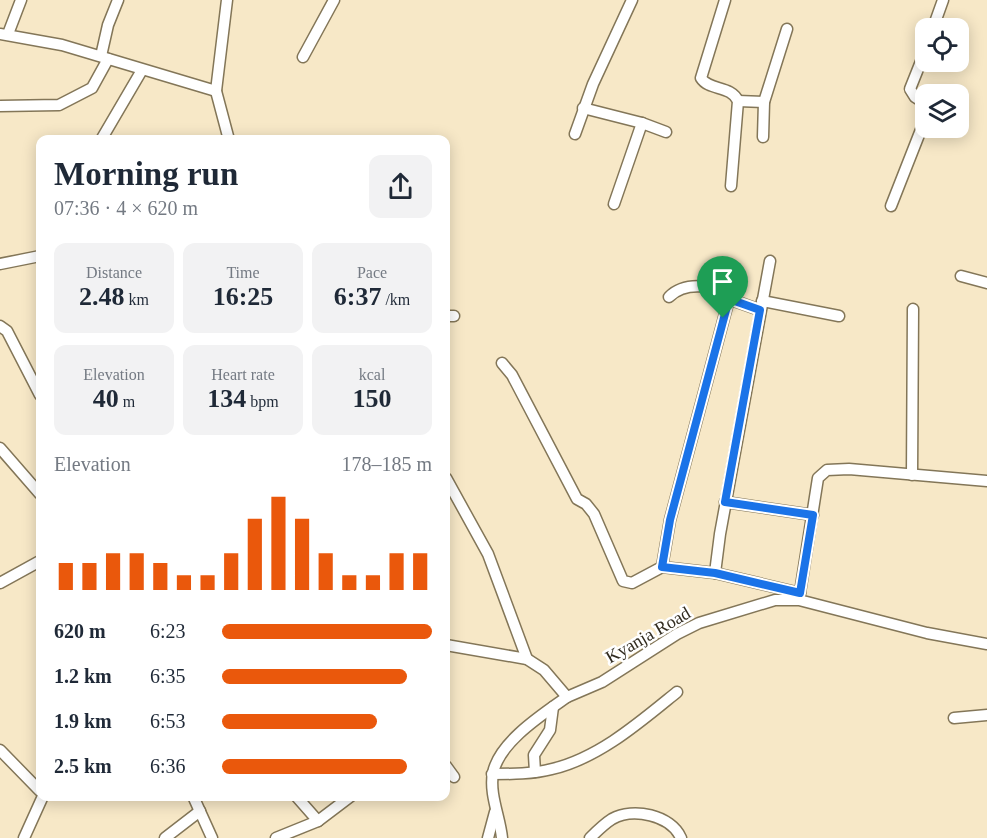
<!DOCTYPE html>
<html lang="en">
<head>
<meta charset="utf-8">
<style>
	:root { --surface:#fff; --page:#f2f2f3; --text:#1f2937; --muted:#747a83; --accent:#ea580c }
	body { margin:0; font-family:Georgia,serif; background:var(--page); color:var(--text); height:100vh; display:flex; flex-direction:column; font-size:22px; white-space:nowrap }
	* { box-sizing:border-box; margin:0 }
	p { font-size:20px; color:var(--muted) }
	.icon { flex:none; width:33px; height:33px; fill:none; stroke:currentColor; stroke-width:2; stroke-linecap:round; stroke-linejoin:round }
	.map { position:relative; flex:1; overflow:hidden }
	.details { position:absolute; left:36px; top:135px; width:414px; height:666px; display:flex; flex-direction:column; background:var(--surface); border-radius:12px; box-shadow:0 3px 15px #0003 }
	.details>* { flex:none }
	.tools { position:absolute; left:915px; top:18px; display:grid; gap:12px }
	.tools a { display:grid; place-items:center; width:54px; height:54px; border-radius:12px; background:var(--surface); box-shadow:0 3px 15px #0003; font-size:30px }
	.pin { position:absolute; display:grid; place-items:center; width:51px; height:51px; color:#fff; margin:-62px -26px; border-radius:50% 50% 50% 0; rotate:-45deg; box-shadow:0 0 6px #0007 }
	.pin .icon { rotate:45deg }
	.round { display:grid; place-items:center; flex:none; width:63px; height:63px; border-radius:12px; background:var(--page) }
	.head { display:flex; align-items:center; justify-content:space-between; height:102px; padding:0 18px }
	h1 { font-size:33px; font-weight:600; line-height:45px }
	.stats { display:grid; grid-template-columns:repeat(3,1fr); gap:9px; height:102px; padding:6px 18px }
	.stats div { display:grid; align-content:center; border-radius:12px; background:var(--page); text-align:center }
	.stats b { font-size:26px; font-weight:600 }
	.stats small { font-size:16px; font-weight:400 }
	.stats p { font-size:16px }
	.chart { height:168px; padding:12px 18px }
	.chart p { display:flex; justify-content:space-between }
	.chart svg { width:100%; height:108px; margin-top:6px; stroke:var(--accent); stroke-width:6 }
	ul { padding:0 18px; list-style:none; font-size:20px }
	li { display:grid; grid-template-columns:96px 72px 1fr; align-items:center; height:45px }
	li i { height:15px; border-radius:8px; background:var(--accent) }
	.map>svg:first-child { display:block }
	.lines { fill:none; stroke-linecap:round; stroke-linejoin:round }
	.street-casing { stroke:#837658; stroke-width:13 }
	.street { stroke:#fff; stroke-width:10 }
	.route-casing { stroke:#fff; stroke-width:12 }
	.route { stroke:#1a73e8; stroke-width:8 }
	.labels { text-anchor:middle; stroke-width:5; stroke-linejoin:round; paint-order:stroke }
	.street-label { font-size:18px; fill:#322c20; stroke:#fff }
</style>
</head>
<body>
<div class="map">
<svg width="987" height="838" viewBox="0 0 987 838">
	<rect width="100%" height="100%" fill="#f7e8c7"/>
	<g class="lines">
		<g class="street-casing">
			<g id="street">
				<polyline points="227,0 216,91 229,140"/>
				<path d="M725,0l-24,78c8,13 30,7 37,23l-7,85"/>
				<polyline points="933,28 943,0"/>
				<polyline points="0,34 62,45 216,91"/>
				<polyline points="8,34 21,0"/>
				<polyline points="926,49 910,89 915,97 926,104"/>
				<polyline points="101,56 108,25 118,0"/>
				<polyline points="303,57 334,0"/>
				<polyline points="738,101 764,102"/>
				<polyline points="0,106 59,105 92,88 108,59"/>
				<polyline points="583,108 642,123 666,132"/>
				<polyline points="575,134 593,84 632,0"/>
				<polyline points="763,137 764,102 787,29"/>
				<polyline points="101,140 142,70"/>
				<polyline points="614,204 642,123"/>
				<polyline points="891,206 926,117"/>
				<polyline points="0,264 40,256"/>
				<polyline points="961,276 987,283"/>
				<polyline points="729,299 760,310"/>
				<polyline points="762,301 839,316"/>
				<polyline points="446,316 454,316"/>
				<polyline points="0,326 7,331 40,395"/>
				<polyline points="502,363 512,375 577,499 586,504 594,514 623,581 632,583 662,567 715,573 800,593"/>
				<polyline points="0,448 40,494"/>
				<polyline points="912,475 913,309"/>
				<polyline points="446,478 488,554 527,659"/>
				<polyline points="725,502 813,515"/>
				<path d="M662,567l8,-47 59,-221c-14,-16 -45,-17 -60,-2"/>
				<polyline points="715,573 720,534 770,261"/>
				<polyline points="0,583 40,561"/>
				<polyline points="799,599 818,478 827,470 849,469 987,481"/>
				<polyline points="446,645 527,659 544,670 567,697 602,682 677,634 699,623 775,600 799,600 927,633 987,644"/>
				<polyline points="954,718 987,715"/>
				<polyline points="0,750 40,791"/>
				<polyline points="446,766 454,777"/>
				<polyline points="535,772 534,755 550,730 553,707"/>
				<path d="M492,774c20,0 41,0 60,-5 47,-11 88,-47 125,-77"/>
				<polyline points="193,796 212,838"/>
				<polyline points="296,796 318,821"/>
				<polyline points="24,838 43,796"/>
				<polyline points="165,838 200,811"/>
				<polyline points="276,838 318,821 351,796"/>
				<polyline points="488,838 495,812"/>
				<path d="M502,838c-2,-21 -13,-44 -9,-65 6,-31 50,-59 74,-76"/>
				<path d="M590,838c7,-7 14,-14 22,-19 21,-12 59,-4 69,19"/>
			</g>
		</g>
		<use href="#street" class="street"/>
	</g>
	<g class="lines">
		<g class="route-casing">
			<polygon id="route" points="729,299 760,310 725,502 813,515 800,593 715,573 662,567 670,520"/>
		</g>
		<use href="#route" class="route"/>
	</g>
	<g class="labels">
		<g class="street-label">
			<text transform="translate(648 635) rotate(-30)" y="6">Kyanja Road</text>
		</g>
	</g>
</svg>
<div class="tools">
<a><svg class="icon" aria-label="locate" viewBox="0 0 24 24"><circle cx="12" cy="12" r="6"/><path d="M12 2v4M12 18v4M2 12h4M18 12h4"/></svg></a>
<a><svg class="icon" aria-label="layers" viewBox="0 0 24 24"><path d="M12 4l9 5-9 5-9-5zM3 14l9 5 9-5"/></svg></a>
</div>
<div class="pin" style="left:723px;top:318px;background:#1e9e55"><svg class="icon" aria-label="arrive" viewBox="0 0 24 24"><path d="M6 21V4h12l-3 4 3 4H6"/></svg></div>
<section class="details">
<div class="head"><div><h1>Morning run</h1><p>07:36 · 4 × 620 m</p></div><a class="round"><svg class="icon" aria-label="share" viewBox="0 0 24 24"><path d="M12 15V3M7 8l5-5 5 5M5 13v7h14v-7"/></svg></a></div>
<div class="stats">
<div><p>Distance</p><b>2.48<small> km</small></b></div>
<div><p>Time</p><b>16:25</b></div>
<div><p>Pace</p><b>6:37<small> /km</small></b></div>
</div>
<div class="stats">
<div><p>Elevation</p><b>40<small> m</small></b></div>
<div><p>Heart rate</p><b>134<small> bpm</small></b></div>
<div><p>kcal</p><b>150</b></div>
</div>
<div class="chart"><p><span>Elevation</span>178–185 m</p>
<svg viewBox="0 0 160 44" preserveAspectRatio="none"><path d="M5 44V33M15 44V33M25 44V29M35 44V29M45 44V33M55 44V38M65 44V38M75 44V29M85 44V15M95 44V6M105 44V15M115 44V29M125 44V38M135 44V38M145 44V29M155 44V29"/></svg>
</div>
<ul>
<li><b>620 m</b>6:23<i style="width:100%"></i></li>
<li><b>1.2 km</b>6:35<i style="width:88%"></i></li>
<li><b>1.9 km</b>6:53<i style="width:74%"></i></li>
<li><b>2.5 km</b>6:36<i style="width:88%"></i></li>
</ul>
</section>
</div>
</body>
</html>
